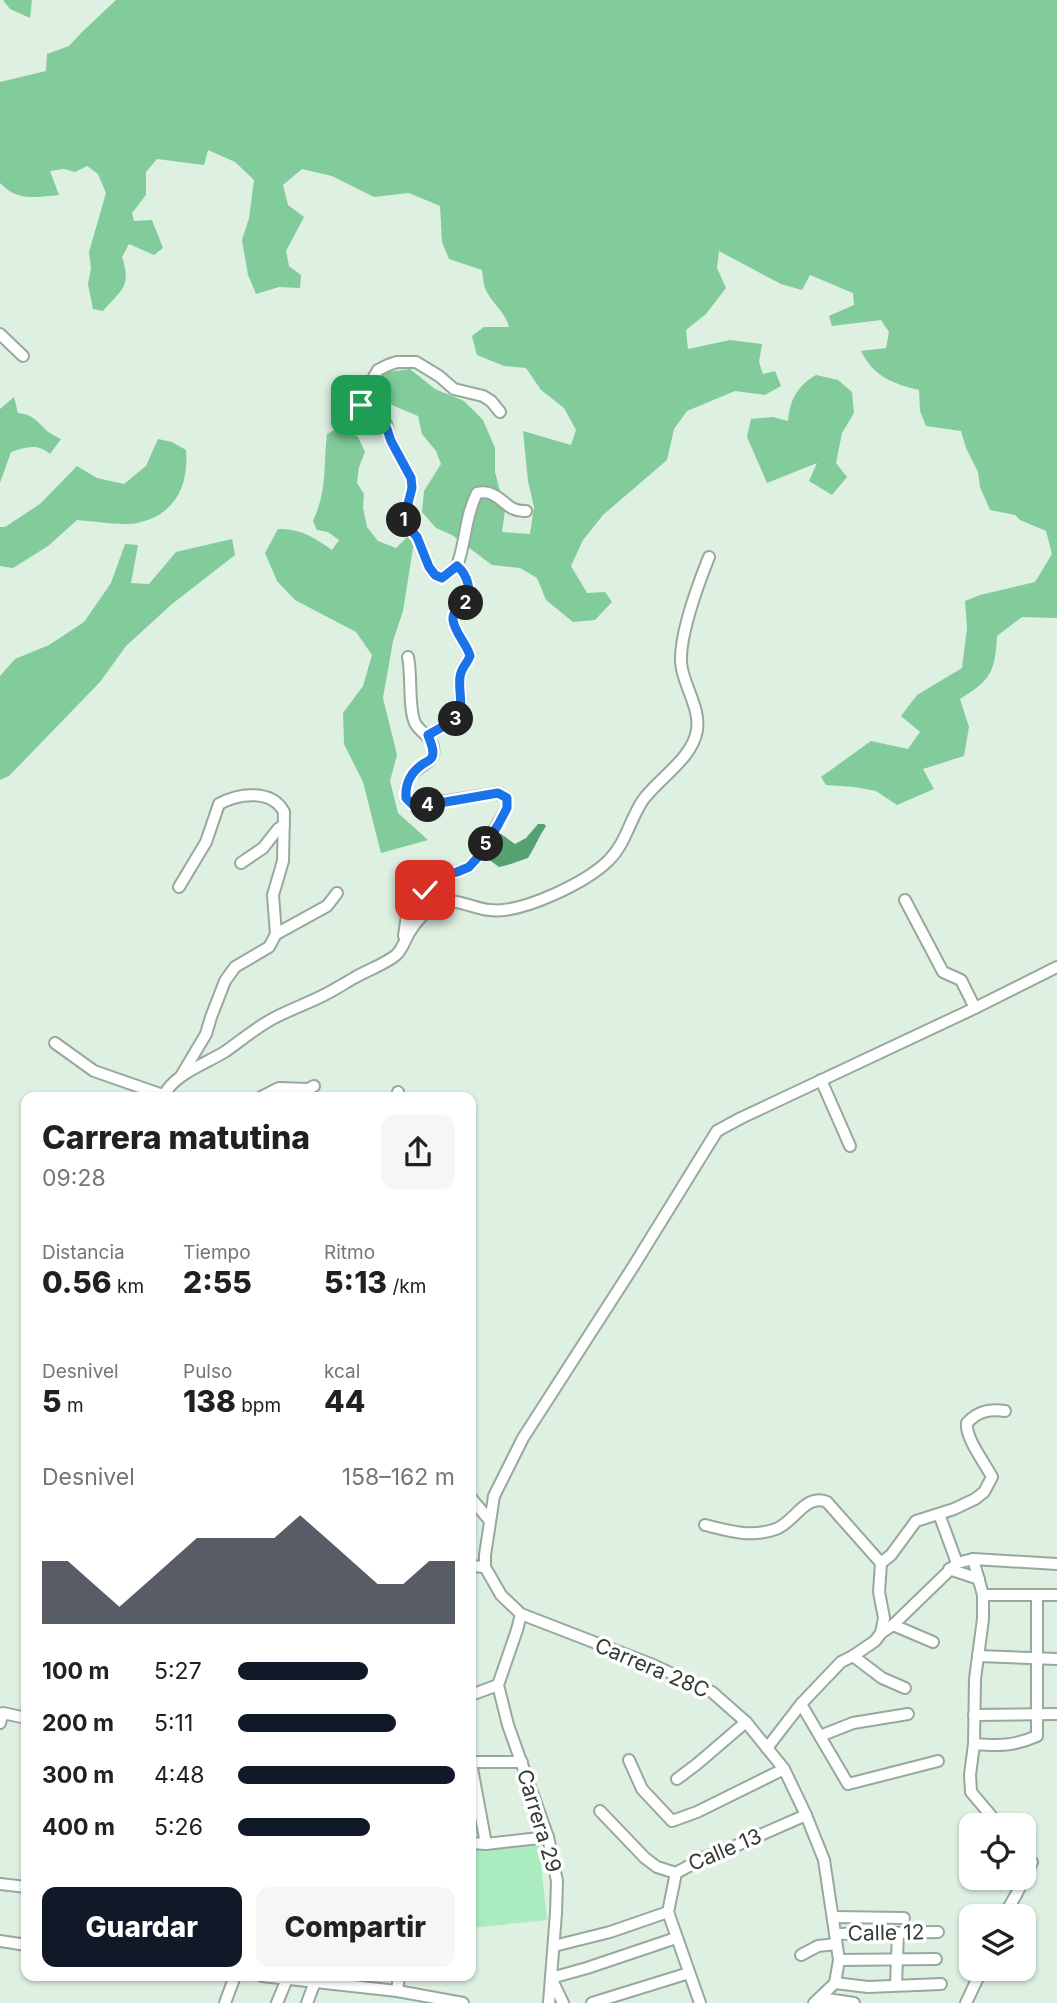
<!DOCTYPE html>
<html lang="es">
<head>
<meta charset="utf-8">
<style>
	:root { --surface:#fff; --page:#f6f6f6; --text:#202124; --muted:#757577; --accent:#111827 }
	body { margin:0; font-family:Inter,sans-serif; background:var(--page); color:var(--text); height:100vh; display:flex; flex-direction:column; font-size:26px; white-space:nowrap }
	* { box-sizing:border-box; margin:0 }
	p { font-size:23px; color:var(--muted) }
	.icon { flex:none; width:38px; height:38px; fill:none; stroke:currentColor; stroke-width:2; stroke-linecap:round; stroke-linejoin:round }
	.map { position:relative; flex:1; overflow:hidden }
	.drawer { position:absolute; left:21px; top:1092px; width:455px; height:889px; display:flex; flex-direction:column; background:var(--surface); border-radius:14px; box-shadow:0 2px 5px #0004 }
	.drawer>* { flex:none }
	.fabs { position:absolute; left:959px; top:1813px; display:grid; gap:14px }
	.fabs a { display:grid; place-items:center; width:77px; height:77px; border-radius:14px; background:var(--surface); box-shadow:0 2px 5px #0004; font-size:35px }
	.pin { position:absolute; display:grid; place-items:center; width:60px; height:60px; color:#fff; margin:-30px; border-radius:14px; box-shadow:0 4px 10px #0006 }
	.km { position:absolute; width:35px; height:35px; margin:-18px; border-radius:50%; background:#222; color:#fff; font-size:19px; line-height:35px; text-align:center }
	.round { display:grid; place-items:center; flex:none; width:74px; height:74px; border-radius:14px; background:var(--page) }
	.head { display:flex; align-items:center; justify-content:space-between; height:119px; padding:0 21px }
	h1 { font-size:32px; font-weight:800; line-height:52px }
	.stats { display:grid; grid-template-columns:repeat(3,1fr); gap:10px; height:119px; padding:7px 21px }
	.stats div { display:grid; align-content:center }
	.stats b { font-size:30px; font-weight:800 }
	.stats small { font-size:19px; font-weight:400 }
	.stats p { font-size:19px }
	.chart { height:196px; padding:14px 21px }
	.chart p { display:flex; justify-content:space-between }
	.chart svg { width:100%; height:126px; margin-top:7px; fill:var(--accent); opacity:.7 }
	.button { display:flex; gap:14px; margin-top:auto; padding:14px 21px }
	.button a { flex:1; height:80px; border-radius:14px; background:var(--accent); color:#fff; font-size:28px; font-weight:800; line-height:80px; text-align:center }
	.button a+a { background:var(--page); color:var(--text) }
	ul { padding:0 21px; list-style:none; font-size:23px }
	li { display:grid; grid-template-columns:112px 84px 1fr; align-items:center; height:52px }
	li i { height:18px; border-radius:9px; background:var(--accent) }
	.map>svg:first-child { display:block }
	.green { fill:#aaecbf }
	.forest { fill:#81cc9a }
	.water { fill:#56a171 }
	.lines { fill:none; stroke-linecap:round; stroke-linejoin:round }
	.minor-casing { stroke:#97a99c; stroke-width:14 }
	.minor { stroke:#fff; stroke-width:10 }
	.route-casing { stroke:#fff; stroke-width:14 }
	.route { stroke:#1a73e8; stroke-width:9 }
	.labels { text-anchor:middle; stroke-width:7; stroke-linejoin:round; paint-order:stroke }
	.street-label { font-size:21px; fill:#323a34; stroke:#fff }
</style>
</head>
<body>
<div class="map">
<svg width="1057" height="2003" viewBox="0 0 1057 2003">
	<rect width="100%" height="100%" fill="#ddf0e2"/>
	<polygon class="green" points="539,1844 547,1920 471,1928 471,1851"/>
	<g class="forest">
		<polygon points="3,0 32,0 30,18 10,9"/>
		<path d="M116,0h941v618l-35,-1 -25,19c-2,36 -6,44 -37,63l9,28 -5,29 -41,13 11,20 -37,16 -21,-14 -22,-4 -28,-2 -5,-8 50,-36 37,8 12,-17 -19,-16 16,-21 45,-27 5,-40 -2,-27 15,-6 55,-13 17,-28 -6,-23 -26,-11 -5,-5 -25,-5 -10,-23 -2,-15 -12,-24 -5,-17 -35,-5 -6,-15 -1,-21c-26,-6 -46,-14 -58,-39l25,-3 3,-16 -8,-12 -49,6 -3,-10 25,-11 -1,-12 -43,-18 -8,15 -21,-6 -62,-33 -2,17 9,20 -20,26 -20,16 2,19 42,-9 32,4 -3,18 4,12 12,-3 6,15 -16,9 -30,-4 -48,20 -13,18 -7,31 -64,55 -20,25 -12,26 16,27 18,-1 7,10 -17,18 -22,2 -27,-22 -9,-22 -17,-10 -28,-3 -40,-30 -16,-7 -14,-16 2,-21 17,-27 -5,-13 -14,-17 -4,-18 -24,-10 -18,-13 4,-20 30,-4 25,20 29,12 19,19 12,28v24l10,38 -3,22 28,2 4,-27 -6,-26 -5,-50 48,14 5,-15 -12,-22 -23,-18 -15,-22 -22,-2 -27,-11 -5,-19 12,-9h25c-4,-16 -18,-24 -24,-39 -2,-6 -2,-12 -3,-18l-33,-11 -7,-17 -2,-36 -31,-13 -35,4 -42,-21 -30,-7 -19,16 5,20 16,12 -18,34 3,15 12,9 -1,13 -21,-1 -23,7 -8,-19 -6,-35 7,-22 5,-38 -19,-18 -27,-12 -4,15 -47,-6 -11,13v23l-14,18 2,8 18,-1 11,28 -9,7 -25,-11 -7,13c10,30 -1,33 -19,54l-10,-2 -5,-25 3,-16 -2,-16 17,-59 -8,-19 -11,-8 -12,6 -11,-3 -14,2 9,24c-24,2 -41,7 -59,-12v-101l46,-11 1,-17 22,-8 13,-14z"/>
		<path d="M816,375l22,5 14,12 2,21 -12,20 -6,30 11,14 -15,18 -23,-14 8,-18 -50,20 -20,-46 4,-18 22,-2 15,4c2,-21 9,-35 28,-46z"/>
		<path d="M14,397l4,16c14,1 19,8 28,17 4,4 11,7 15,9l-11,15c-13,-11 -24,-7 -39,-2l-11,31v-74z"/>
		<path d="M343,425l15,12 7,15 -6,15 -2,16 7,11 -1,14 4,19 11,14 18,7 11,-11 7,5 -11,69 -10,30 -10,57 14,57 -7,26 8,32 30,27 -47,13 -18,-71 -19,-38 -1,-31 20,-27 9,-31 -16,-23 -61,-32 -18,-19 -12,-28 13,-24c24,0 35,8 54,21l7,-10 -11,-8 -11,-2 -4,-9c15,-33 10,-53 14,-87z"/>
		<path d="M158,439l14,3 14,8c3,36 -11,65 -49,73 -15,3 -44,-2 -60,-3l-29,26 -35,22 -13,-2v-39h5l35,-23 37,-38 20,12 27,6 22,-18z"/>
		<polygon points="232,539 235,555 172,604 126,646 100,682 9,776 0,780 0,676 15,659 49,645 84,622 111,583 125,544 138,545 131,583 149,584 176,552"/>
	</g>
	<path class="water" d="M538,824h6l2,2c-7,10 -11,21 -18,32 -10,3 -18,7 -29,9l-11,-8 -1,-5 10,-23 18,13 11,-6z"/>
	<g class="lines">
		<g class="minor-casing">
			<g id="minor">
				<polyline points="0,334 23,356"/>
				<path d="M348,414l-4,-12 1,-3c16,1 27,19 40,28"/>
				<polyline points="457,566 442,578 435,575 429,567 417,537 407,525 404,519 412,488 411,478 391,441 386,424 379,412 371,391 371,382 378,370 388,365 397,362 416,362 439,376 454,389 483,396 491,401 500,412"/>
				<path d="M428,735l30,-17c6,-15 0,-27 2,-41 1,-9 7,-14 10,-21 -3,-15 -34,-41 -4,-51 6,-14 2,-30 -9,-39 9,-24 8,-50 20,-73 24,-5 27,20 49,18"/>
				<polyline points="241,863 263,848 278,829 284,825"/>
				<path d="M179,887l27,-45 13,-38c20,-11 53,-15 65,8l-1,49 -10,34 3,39 -7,13 -34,20 -10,14 -14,36 -5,17 -25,42"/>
				<polyline points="905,900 943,972 961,980 975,1008"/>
				<polyline points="276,934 327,906 337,893"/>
				<path d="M404,936l4,-28 6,-9 27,-23 16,-4 12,-5 9,-10 29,-49v-10l-9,-5 -76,12h-9l-7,-7c-2,-32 25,-32 27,-43 3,-17 -13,-22 -18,-32 -7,-16 -3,-48 -7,-66"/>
				<polyline points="55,1043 94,1071 163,1095"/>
				<polyline points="821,1080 850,1146"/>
				<path d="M163,1097c10,-23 43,-33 63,-46 17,-12 33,-26 52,-35 16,-8 33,-14 48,-22 10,-5 19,-11 28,-16 13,-8 30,-13 42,-23 6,-5 9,-15 13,-22 7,-12 18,-23 30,-29 16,-8 34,5 51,6 32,4 97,-28 119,-50 17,-17 21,-41 34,-60 16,-22 50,-42 54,-70 3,-21 -11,-41 -15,-61 -6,-26 17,-87 27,-112"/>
				<polyline points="261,1097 279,1088 308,1089 314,1086"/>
				<polyline points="396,1097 398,1092"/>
				<polyline points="471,1498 490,1521"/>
				<polyline points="939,1514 957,1563"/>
				<path d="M705,1525c24,6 46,13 71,4 19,-7 29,-36 51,-27l54,61 -2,29 5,26 -3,15"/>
				<polyline points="973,1559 983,1595 983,1619 975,1679 974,1744 970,1775 971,1792 999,1825"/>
				<path d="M881,1563l10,-8 25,-34 38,-12 21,-10 9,-7 8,-15c-7,-14 -27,-39 -25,-54 11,-12 22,-14 38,-12"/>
				<polyline points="471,1566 485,1567"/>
				<polyline points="949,1569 979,1579"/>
				<polyline points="983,1595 1057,1595"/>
				<polyline points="521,1614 517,1630 498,1685 508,1725 548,1837 557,1881 556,1913 549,2003"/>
				<polyline points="893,1625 933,1642"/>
				<polyline points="853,1656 882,1678 905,1688"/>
				<polyline points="978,1656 1057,1659"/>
				<polyline points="471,1695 498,1685"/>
				<polyline points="801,1704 848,1784 938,1761"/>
				<polyline points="974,1715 1057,1714"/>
				<polyline points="0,1723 3,1713 26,1718"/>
				<polyline points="820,1736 853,1723 908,1714"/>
				<path d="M974,1744c26,2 40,2 63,-8v-141"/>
				<polyline points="767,1748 801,1704 841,1662 853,1656 875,1641 881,1633 893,1625 957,1563 973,1559 1057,1564"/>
				<polyline points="629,1760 642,1789 672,1821 697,1812 784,1769"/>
				<polyline points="471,1762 522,1762"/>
				<polyline points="471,1763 486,1844"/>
				<polyline points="677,1779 697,1764 746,1722"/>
				<polyline points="600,1811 645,1858 657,1867 676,1873"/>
				<polyline points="471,1843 486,1844 548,1837"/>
				<polyline points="0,1884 26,1887"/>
				<polyline points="1004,1916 1017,1893 1032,1862"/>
				<polyline points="833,1917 904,1918"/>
				<polyline points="835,1934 938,1932"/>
				<polyline points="0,1941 26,1945"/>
				<polyline points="554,1946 610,1932 668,1912"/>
				<polyline points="801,1955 818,1946 836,1944"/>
				<polyline points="839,1960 936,1959"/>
				<polyline points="262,1976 397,1991 463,2003"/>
				<polyline points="835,1983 868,1987 941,1984"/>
				<polyline points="896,1985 898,1933"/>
				<polyline points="397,1991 399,1976"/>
				<polyline points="820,1998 854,2003"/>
				<polyline points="225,2003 235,1976"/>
				<polyline points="277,2003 287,1979"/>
				<polyline points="307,2003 315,1982"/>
				<polyline points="563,2003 551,1978 587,1968 676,1938"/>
				<polyline points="592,2003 689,1973"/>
				<polyline points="700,2003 668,1912 676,1873 707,1856 733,1847 806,1815"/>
				<polyline points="814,2003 835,1983 839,1960 824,1860 806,1815 784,1769 746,1722 712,1692 653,1665 521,1614 501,1595 485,1567 485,1555 494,1496 523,1438 633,1267 717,1131 741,1118 975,1008 1057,967"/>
				<polyline points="966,2003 982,1969"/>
			</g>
		</g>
		<use href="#minor" class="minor"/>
	</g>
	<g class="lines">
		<g class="route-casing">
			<path id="route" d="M361,405l13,15 13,9 4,12 20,37 1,10 -8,31 3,6 10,12 12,30 6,8 7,3 15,-12c11,9 15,25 9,39 -30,10 1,36 4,51 -3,8 -9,12 -10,21 -2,14 4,27 -2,41l-30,17c2,6 7,16 4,22 -1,3 -6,5 -9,7 -12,8 -18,19 -17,34l7,7 9,1 76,-13 9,5v10l-9,17 -20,32 -9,10 -12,5 -16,4 -16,14"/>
		</g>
		<use href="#route" class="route"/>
	</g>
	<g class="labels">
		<g class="street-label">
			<text transform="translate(652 1668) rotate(23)" y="7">Carrera 28C</text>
			<text transform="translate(539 1821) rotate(73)" y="7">Carrera 29</text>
			<text transform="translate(725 1850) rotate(-23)" y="7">Calle 13</text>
			<text transform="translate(886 1933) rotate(-1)" y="7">Calle 12</text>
		</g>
	</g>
</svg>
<div class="fabs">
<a><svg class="icon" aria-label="locate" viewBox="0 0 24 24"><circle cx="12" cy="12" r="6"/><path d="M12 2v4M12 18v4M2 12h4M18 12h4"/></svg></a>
<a><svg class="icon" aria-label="layers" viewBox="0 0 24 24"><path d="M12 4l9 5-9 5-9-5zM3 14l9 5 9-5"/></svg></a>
</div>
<div class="pin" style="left:361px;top:405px;background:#1e9e55"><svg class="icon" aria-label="arrive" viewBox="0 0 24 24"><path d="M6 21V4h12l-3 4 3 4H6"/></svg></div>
<div class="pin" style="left:425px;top:890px;background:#d93025"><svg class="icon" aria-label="check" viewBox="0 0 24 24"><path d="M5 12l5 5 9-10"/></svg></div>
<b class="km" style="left:404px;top:520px">1</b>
<b class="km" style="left:466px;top:603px">2</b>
<b class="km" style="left:456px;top:719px">3</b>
<b class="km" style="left:428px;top:805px">4</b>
<b class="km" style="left:486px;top:844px">5</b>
<section class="drawer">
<div class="head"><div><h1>Carrera matutina</h1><p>09:28</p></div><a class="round"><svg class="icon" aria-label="share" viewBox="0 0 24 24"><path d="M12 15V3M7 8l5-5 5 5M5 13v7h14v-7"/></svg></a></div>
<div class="stats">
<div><p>Distancia</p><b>0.56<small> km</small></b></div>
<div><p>Tiempo</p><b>2:55</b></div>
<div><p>Ritmo</p><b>5:13<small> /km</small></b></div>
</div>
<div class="stats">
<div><p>Desnivel</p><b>5<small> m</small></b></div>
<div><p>Pulso</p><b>138<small> bpm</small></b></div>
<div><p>kcal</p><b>44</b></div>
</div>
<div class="chart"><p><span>Desnivel</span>158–162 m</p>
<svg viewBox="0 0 160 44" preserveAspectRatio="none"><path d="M0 44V22L10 22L20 30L30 38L40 30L50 22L60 14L70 14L80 14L90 14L100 6L110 14L120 22L130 30L140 30L150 22L160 22V44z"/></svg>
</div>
<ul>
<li><b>100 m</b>5:27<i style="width:60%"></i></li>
<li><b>200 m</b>5:11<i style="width:73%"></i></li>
<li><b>300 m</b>4:48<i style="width:100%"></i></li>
<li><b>400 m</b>5:26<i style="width:61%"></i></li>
</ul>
<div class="button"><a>Guardar</a><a>Compartir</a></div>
</section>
</div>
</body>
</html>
